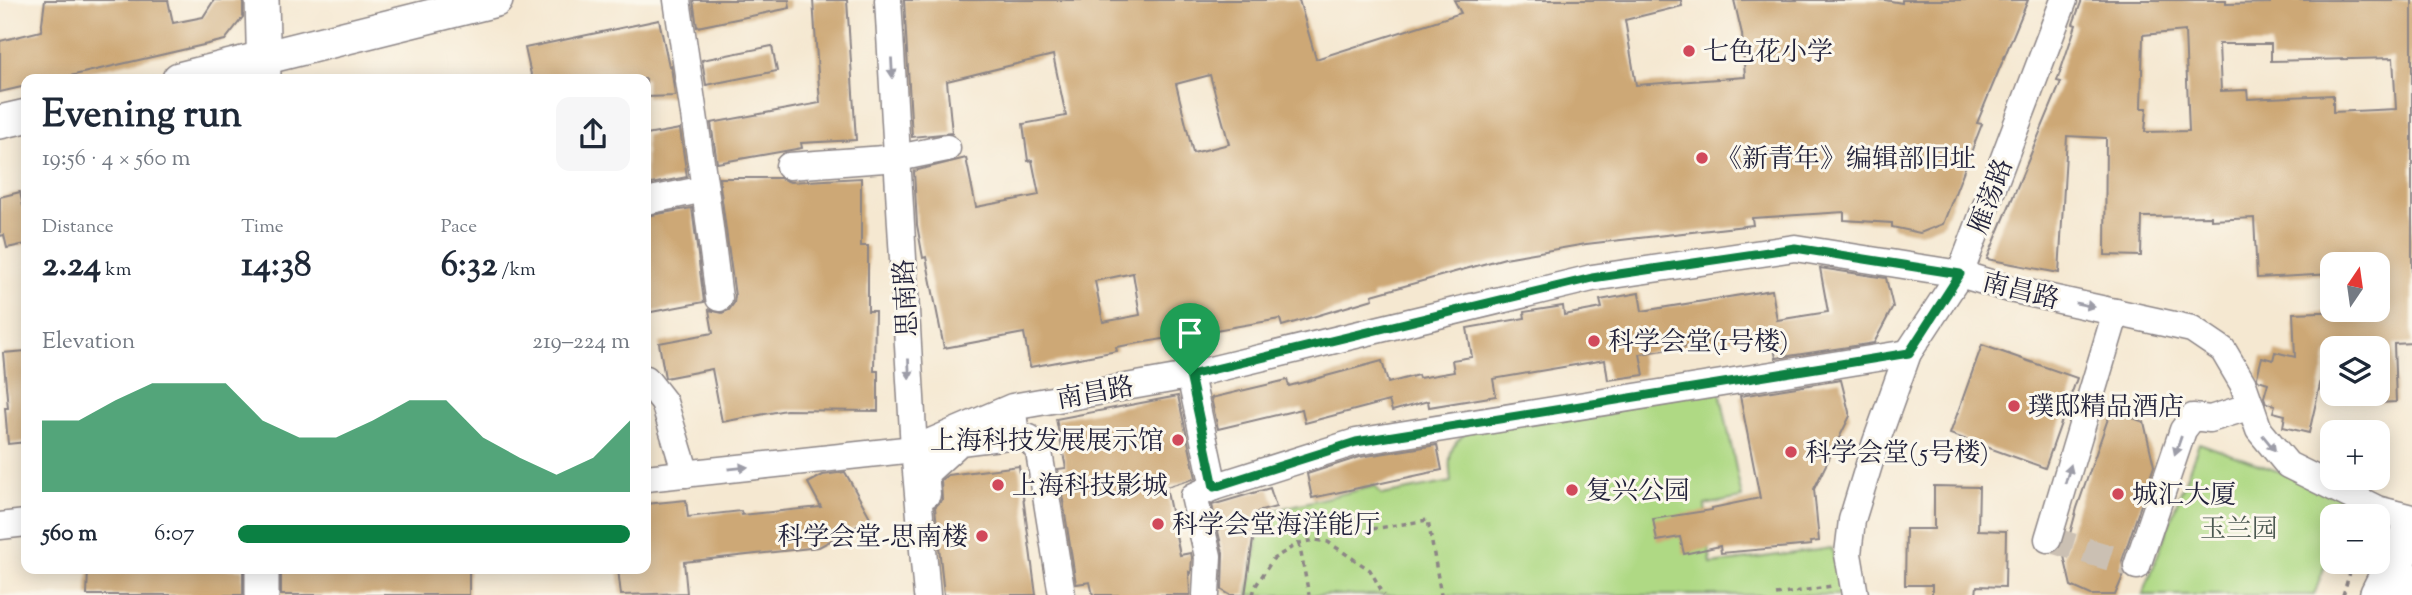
<!DOCTYPE html>
<html lang="en">
<head>
<meta charset="utf-8">
<style>
	:root { --surface:#fff; --page:#f6f6f7; --text:#1f2937; --muted:#747a83; --accent:#0b8043 }
	body { margin:0; font-family:"Sorts Mill Goudy","Noto Serif SC",serif; background:var(--page); color:var(--text); height:100vh; display:flex; flex-direction:column; font-size:26px; white-space:nowrap }
	* { box-sizing:border-box; margin:0 }
	p { font-size:23px; color:var(--muted) }
	.icon { flex:none; width:38px; height:38px; fill:none; stroke:currentColor; stroke-width:2; stroke-linecap:round; stroke-linejoin:round }
	.map { position:relative; flex:1; overflow:hidden }
	.sheet { position:absolute; left:21px; top:74px; width:630px; height:500px; display:flex; flex-direction:column; background:var(--surface); border-radius:14px; box-shadow:0 4px 18px #0003 }
	.sheet>* { flex:none }
	.needle { width:46px; rotate:13deg }
	.buttons { position:absolute; left:2320px; top:252px; display:grid; gap:14px }
	.buttons a { display:grid; place-items:center; width:70px; height:70px; border-radius:14px; background:var(--surface); box-shadow:0 4px 18px #0003; font-size:35px }
	.pin { position:absolute; display:grid; place-items:center; width:60px; height:60px; color:#fff; margin:-72px -30px; border-radius:50% 50% 50% 0; rotate:-45deg; box-shadow:0 0 7px #0007 }
	.pin .icon { rotate:45deg }
	.round { display:grid; place-items:center; flex:none; width:74px; height:74px; border-radius:14px; background:var(--page) }
	.summary { display:flex; align-items:center; justify-content:space-between; height:119px; padding:0 21px }
	h1 { font-size:38px; font-weight:800; line-height:52px }
	.stats { display:grid; grid-template-columns:repeat(3,1fr); gap:10px; height:119px; padding:7px 21px }
	.stats div { display:grid; align-content:center }
	.stats b { font-size:35px; font-weight:800 }
	.stats small { font-size:19px; font-weight:400 }
	.stats p { font-size:19px }
	.chart { height:196px; padding:14px 21px }
	.chart p { display:flex; justify-content:space-between }
	.chart svg { width:100%; height:126px; margin-top:7px; fill:var(--accent); opacity:.7 }
	ul { padding:0 21px; list-style:none; font-size:23px }
	li { display:grid; grid-template-columns:112px 84px 1fr; align-items:center; height:52px }
	li i { height:18px; border-radius:9px; background:var(--accent) }
	.map>svg:first-child { display:block }
	.green { fill:#afd984; stroke:#687e60; stroke-width:2 }
	.building { fill:#cda876; fill-rule:evenodd }
	.lines { fill:none; stroke-linecap:round; stroke-linejoin:round }
	.minor-tunnel { stroke:#cbc0b3; stroke-width:26; stroke-dasharray:26 13; stroke-linecap:butt }
	.minor-casing { stroke:#8c8586; stroke-width:29 }
	.major-casing { stroke:#8c8586; stroke-width:36 }
	.highway-casing { stroke:#8c8586; stroke-width:41 }
	.path { stroke:#8c8586; stroke-width:3.5; stroke-dasharray:5 5; stroke-linecap:butt }
	.minor { stroke:#fff; stroke-width:26 }
	.major { stroke:#fff; stroke-width:33 }
	.highway { stroke:#fff; stroke-width:38 }
	.oneway { fill:#9c9ca7 }
	.route-casing { stroke:#fff; stroke-width:14 }
	.route { stroke:#0b8043; stroke-width:9 }
	.poi-dot { fill:#d1495b; stroke:#fbf7ec; stroke-width:2.5 }
	.labels { text-anchor:middle; stroke-width:6; stroke-linejoin:round; paint-order:stroke }
	.poi-label { font-size:26px; fill:#22223b; stroke:#fbf7ec; text-anchor:start }
	.street-label { font-size:26px; fill:#22223b; stroke:#fbf7ec }
	.park-label { font-size:26px; fill:#4c5951; stroke:#fbf7ec }
</style>
</head>
<body>
<div class="map">
<svg width="2412" height="595" viewBox="0 0 2412 595">
	<rect width="100%" height="100%" fill="#fbf7ec"/>
	<filter id="ink" filterUnits="userSpaceOnUse"><feTurbulence type="fractalNoise" baseFrequency=".0143" numOctaves="2"/><feDisplacementMap in="SourceGraphic" scale="14" xChannelSelector="R" yChannelSelector="G"/><feConvolveMatrix kernelMatrix="1 2 1 2 8 2 1 2 1" color-interpolation-filters="sRGB"/></filter>
	<filter id="wash" filterUnits="userSpaceOnUse"><feTurbulence type="fractalNoise" baseFrequency=".00686" numOctaves="4" result="noise"/><feDisplacementMap in="SourceGraphic" scale="28" xChannelSelector="R" yChannelSelector="G"/><feGaussianBlur stdDeviation="1.57" result="paint"/><feColorMatrix in="noise" values="0 0 0 0 0 0 0 0 0 0 0 0 0 0 0 0 0 1.4 0 .05"/><feComposite in="paint" operator="in"/></filter>
	<g filter="url(#wash)">
		<rect width="100%" height="100%" fill="#f5e8d1"/>
		<g class="green">
			<path d="M1719,386l23,112 -37,7 6,59 121,-16 9,47h-593l14,-82 113,-27 7,9 69,-13c-4,-34 0,-38 26,-58z"/>
			<polygon points="2199,443 2350,497 2343,516 2333,516 2333,544 2314,595 2143,595"/>
		</g>
		<g id="blocks">
			<g class="building">
				<polygon points="45,0 168,0 173,23 203,17 214,0 243,0 243,17 225,40 57,79 26,79 26,86 0,92 0,41 41,31"/>
				<polygon points="693,0 789,0 790,8 697,27"/>
				<polygon points="813,0 847,0 856,140 801,143 802,148 717,163 711,123 820,103"/>
				<path d="M904,0h395l17,59 145,-46 -7,-13h227l1,6 -57,14 11,65 109,-8 -3,-43 -8,-34h151l17,3v-3h126l-51,123 5,1 -39,100 -23,9 -28,-6v-4l-48,-3v-8l-92,6 1,7 -167,19 -81,14 -133,37 1,4 -91,27 -2,-7 -164,28 1,4 -87,16 -6,-34 -80,15 -18,-91 -3,1 -6,-33 -3,-54 52,-13 10,49 63,-12 -7,-35 -4,1 -5,-37 43,-8 -13,-61 -106,26 5,52 -40,4zM1210,75l19,69 -36,9 -17,-69zM1133,273l7,42 -37,7 -8,-41z"/>
				<path d="M2082,0h144v4l44,-1v-3h142v343l-18,1 2,58 -18,1v-55h-45v6h-6l-18,79 -26,-6 2,-12 -12,-3 2,-7 -9,-2 -2,-6 4,-14 -10,-3 -1,-3 5,-20 11,3 2,-8 20,5 -2,-44 85,-3v-46h-45v10l-76,4 -3,-60 -43,2v-4l-69,1 -1,39 -36,-1 1,-117 -39,-2 -8,137 -72,-14 74,-177 -4,-1 19,-56 -3,-1zM2185,31l4,100 -44,1 2,-24h-6l2,-73zM2219,44h52v17l122,-3 3,51 -63,3v-17l-85,4 -1,-9 -26,1z"/>
				<polygon points="659,20 669,66 671,66 675,96 646,97 646,79 532,79 525,48"/>
				<polygon points="772,46 777,71 706,85 702,60"/>
				<polygon points="680,129 687,177 646,185 646,135"/>
				<polygon points="719,178 780,178 790,182 861,178 861,246 868,246 868,311 875,311 874,371 878,371 878,411 786,410 722,422 712,369 665,378 659,343 713,333 709,310 722,313 729,310 734,303 735,296"/>
				<polygon points="20,192 23,206 26,206 26,244 7,248 4,235 0,236 0,197"/>
				<polygon points="692,208 704,302 646,313 646,216"/>
				<polygon points="1820,268 1886,278 1893,307 1874,343 1776,358 1771,332 1640,354 1644,375 1608,380 1605,360 1493,379 1496,396 1429,407 1428,401 1392,411 1389,401 1305,423 1302,409 1218,429 1211,398 1287,380 1289,386 1382,361 1388,383 1418,375 1419,378 1454,372 1452,360 1472,357 1467,328 1525,318 1524,312 1563,306 1564,315 1602,308 1600,300 1639,293 1642,311 1772,290 1777,320 1828,312"/>
				<polygon points="1982,345 2077,378 2045,468 1950,434"/>
				<polygon points="26,351 26,442 8,444 5,408 8,408 3,353"/>
				<polygon points="1841,380 1850,416 1814,489 1819,541 1810,542 1811,545 1721,553 1720,546 1684,554 1680,537 1657,541 1653,519 1712,510 1712,508 1760,498 1740,396"/>
				<polygon points="1178,396 1196,478 1166,487 1180,555 1191,553 1192,557 1191,573 1189,572 1190,595 1093,595 1090,582 1076,584 1058,469 1066,468 1056,419"/>
				<polygon points="2111,410 2144,422 2154,466 2122,561 2124,574 2115,595 2091,595 2071,586 2064,556 2077,508"/>
				<polygon points="1437,445 1442,470 1312,498 1307,474 1360,457"/>
				<polygon points="1019,466 1036,595 944,595 935,507 942,500 941,480 948,475"/>
				<polygon points="845,472 871,519 819,547 684,562 687,593 621,595 618,569 646,569 646,504 686,500 688,517 741,511 742,515 821,507 808,483 823,475"/>
				<polygon points="1934,486 1979,487 1978,530 2006,531 2005,587 1977,586 1976,595 1932,595 1932,585 1905,585 1906,529 1934,529"/>
				<polygon points="1270,488 1276,507 1257,512 1245,595 1230,595 1222,590 1223,553 1212,505"/>
				<polygon points="88,569 243,569 243,595 87,595"/>
				<rect x="281" y="569" width="188" height="26"/>
			</g>
		</g>
	</g>
	<g filter="url(#ink)">
		<use href="#blocks" fill-opacity="0" stroke="#8c8586" stroke-width="2"/>
		<g class="lines">
			<polyline class="minor-tunnel" points="2048,539 2137,566"/>
			<g class="minor-casing">
				<g id="minor">
					<polyline points="677,0 705,189 719,298"/>
					<polyline points="888,0 914,449 927,595"/>
					<polyline points="789,166 898,158 947,148"/>
					<polyline points="646,201 705,189"/>
					<polyline points="1190,375 1214,487 1194,496 1208,556 1206,595"/>
					<polyline points="646,379 664,402 686,474"/>
					<polyline points="1014,420 1016,435 1029,438 1039,452 1062,595"/>
					<polyline points="646,478 914,449 1012,407 1177,378 1592,278 1795,248 1960,274 2010,289 2192,329 2223,350 2243,384 2259,430 2288,465 2377,509 2412,518"/>
					<polyline points="1214,487 1356,442 1908,353"/>
					<polyline points="927,494 925,474 960,442 1016,435"/>
					<polyline points="0,526 26,523"/>
					<polyline points="2048,539 2116,312"/>
					<polyline points="2137,566 2183,430 2193,417 2210,419 2251,406"/>
					<polyline points="1855,595 1848,554 1852,520 1875,445 1908,353 1960,274 2064,0"/>
				</g>
			</g>
			<g class="major-casing">
				<g id="major">
					<polyline points="262,0 264,78"/>
					<polyline points="179,79 496,0"/>
					<polyline points="0,122 26,116"/>
					<polyline points="262,569 262,595"/>
					<polyline points="2404,595 2412,580"/>
				</g>
			</g>
			<g class="highway-casing">
				<polyline id="highway" points="2379,595 2412,529"/>
			</g>
			<g class="path">
				<polyline points="1372,529 1428,520 1441,595"/>
				<polyline points="1299,543 1309,595"/>
				<polyline points="1253,595 1255,587 1273,559 1299,543 1315,540 1328,542 1370,570 1384,595"/>
				<polyline points="1776,595 1832,586"/>
				<polyline points="2343,595 2353,562"/>
			</g>
			<use href="#minor" class="minor"/>
			<use href="#major" class="major"/>
			<use href="#highway" class="highway"/>
		</g>
		<defs><path id="oneway-solid" d="M-6-.8H1V-3.2L6.5 0L1 3.2V.8H-6Z" transform="scale(1.75)"/></defs>
		<g class="oneway">
			<use href="#oneway-solid" transform="translate(892 68) rotate(87)"/>
			<use href="#oneway-solid" transform="translate(2085 305) rotate(12)"/>
			<use href="#oneway-solid" transform="translate(909 369) rotate(87)"/>
			<use href="#oneway-solid" transform="translate(2269 443) rotate(51)"/>
			<use href="#oneway-solid" transform="translate(2178 446) rotate(109)"/>
			<use href="#oneway-solid" transform="translate(738 468) rotate(-6)"/>
			<use href="#oneway-solid" transform="translate(2068 474) rotate(-73)"/>
		</g>
	</g>
	<g class="lines" filter="url(#ink)">
		<g class="route-casing">
			<polygon id="route" points="1795,248 1960,274 1909,353 1356,442 1214,487 1190,375 1592,278"/>
		</g>
		<use href="#route" class="route"/>
	</g>
	<g class="poi-dot">
		<circle cx="1689" cy="51" r="7"/>
		<circle cx="1702" cy="158" r="7"/>
		<circle cx="1594" cy="341" r="7"/>
		<circle cx="2014" cy="406" r="7"/>
		<circle cx="1178" cy="440" r="7"/>
		<circle cx="1791" cy="452" r="7"/>
		<circle cx="998" cy="485" r="7"/>
		<circle cx="1572" cy="490" r="7"/>
		<circle cx="2118" cy="494" r="7"/>
		<circle cx="1158" cy="524" r="7"/>
		<circle cx="982" cy="536" r="7"/>
	</g>
	<g class="labels">
		<g class="poi-label">
			<text x="1703" y="60">七色花小学</text>
			<text x="1716" y="167">《新青年》编辑部旧址</text>
			<text x="1608" y="350">科学会堂(1号楼)</text>
			<text x="2028" y="415">璞邸精品酒店</text>
			<text x="1164" y="449" text-anchor="end">上海科技发展展示馆</text>
			<text x="1805" y="461">科学会堂(5号楼)</text>
			<text x="1012" y="494">上海科技影城</text>
			<text x="1586" y="499">复兴公园</text>
			<text x="2132" y="503">城汇大厦</text>
			<text x="1172" y="533">科学会堂海洋能厅</text>
			<text x="968" y="545" text-anchor="end">科学会堂-思南楼</text>
		</g>
		<g class="street-label">
			<text transform="translate(1990 196) rotate(-69)" y="9">雁荡路</text>
			<text transform="translate(2021 290) rotate(14)" y="9">南昌路</text>
			<text transform="translate(905 298) rotate(-93)" y="9">思南路</text>
			<text transform="translate(1095 392) rotate(-10)" y="9">南昌路</text>
		</g>
		<g class="park-label">
			<text x="2239" y="537">玉兰园</text>
		</g>
	</g>
</svg>
<div class="buttons">
<a><svg class="needle" viewBox="-14 -14 28 28"><path d="M0-13l5 13h-10z" fill="#e53935"/><path d="M0 13l5-13h-10z" fill="#747a83"/></svg></a>
<a><svg class="icon" aria-label="layers" viewBox="0 0 24 24"><path d="M12 4l9 5-9 5-9-5zM3 14l9 5 9-5"/></svg></a>
<a>+</a>
<a>−</a>
</div>
<div class="pin" style="left:1190px;top:375px;background:#1e9e55"><svg class="icon" aria-label="arrive" viewBox="0 0 24 24"><path d="M6 21V4h12l-3 4 3 4H6"/></svg></div>
<section class="sheet">
<div class="summary"><div><h1>Evening run</h1><p>19:56 · 4 × 560 m</p></div><a class="round"><svg class="icon" aria-label="share" viewBox="0 0 24 24"><path d="M12 15V3M7 8l5-5 5 5M5 13v7h14v-7"/></svg></a></div>
<div class="stats">
<div><p>Distance</p><b>2.24<small> km</small></b></div>
<div><p>Time</p><b>14:38</b></div>
<div><p>Pace</p><b>6:32<small> /km</small></b></div>
</div>
<div class="chart"><p><span>Elevation</span>219–224 m</p>
<svg viewBox="0 0 160 44" preserveAspectRatio="none"><path d="M0 44V19L10 19L20 12L30 6L40 6L50 6L60 19L70 25L80 25L90 19L100 12L110 12L120 25L130 32L140 38L150 32L160 19V44z"/></svg>
</div>
<ul>
<li><b>560 m</b>6:07<i style="width:100%"></i></li>
</ul>
</section>
</div>
</body>
</html>
